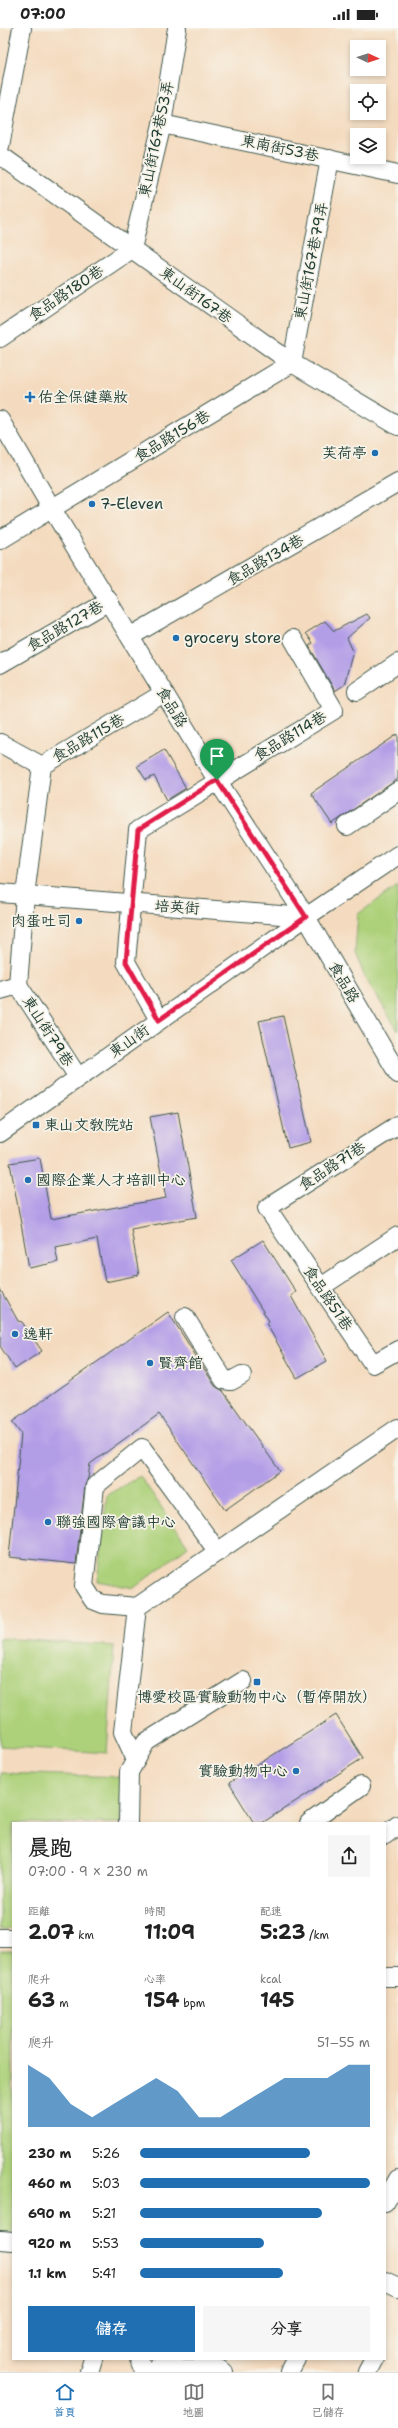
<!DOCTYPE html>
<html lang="zh-TW">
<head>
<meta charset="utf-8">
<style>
	:root { --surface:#fff; --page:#f6f6f6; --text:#222; --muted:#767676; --line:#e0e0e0; --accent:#1f6fb2 }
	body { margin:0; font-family:"Shantell Sans","LXGW WenKai TC",sans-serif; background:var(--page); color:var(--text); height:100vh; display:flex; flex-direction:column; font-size:15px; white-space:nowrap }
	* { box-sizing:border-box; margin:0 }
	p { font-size:13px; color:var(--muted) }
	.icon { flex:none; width:22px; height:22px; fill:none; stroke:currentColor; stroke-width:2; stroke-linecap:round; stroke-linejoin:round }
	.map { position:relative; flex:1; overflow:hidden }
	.sheet { position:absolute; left:12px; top:1794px; width:374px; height:538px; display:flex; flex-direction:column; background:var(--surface); border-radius:0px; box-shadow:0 2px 6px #0003 }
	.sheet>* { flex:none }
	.needle { width:26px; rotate:93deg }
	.tools { position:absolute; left:350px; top:12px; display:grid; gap:8px }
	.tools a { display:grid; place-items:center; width:36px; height:36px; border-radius:0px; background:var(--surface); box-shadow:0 2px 6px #0003; font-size:20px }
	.pin { position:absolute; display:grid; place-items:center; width:34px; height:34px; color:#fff; margin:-41px -17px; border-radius:50% 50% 50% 0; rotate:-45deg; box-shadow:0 0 4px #0007 }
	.pin .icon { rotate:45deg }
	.round { display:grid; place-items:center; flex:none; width:42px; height:42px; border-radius:0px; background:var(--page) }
	.overview { display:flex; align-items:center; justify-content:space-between; height:68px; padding:0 16px }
	h1 { font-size:22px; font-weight:700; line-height:30px }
	.metrics { display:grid; grid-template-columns:repeat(3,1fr); gap:6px; height:68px; padding:4px 16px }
	.metrics div { display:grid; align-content:center }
	.metrics b { font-size:20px; font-weight:700 }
	.metrics small { font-size:11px; font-weight:400 }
	.metrics p { font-size:11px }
	.chart { height:112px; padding:8px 16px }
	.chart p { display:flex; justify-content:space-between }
	.chart svg { width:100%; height:72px; margin-top:4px; fill:var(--accent); opacity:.7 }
	.button { display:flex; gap:8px; margin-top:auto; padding:8px 16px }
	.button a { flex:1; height:46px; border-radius:0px; background:var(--accent); color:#fff; font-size:16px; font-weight:700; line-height:46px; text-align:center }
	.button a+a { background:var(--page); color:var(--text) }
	ul { padding:0 16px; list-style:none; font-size:13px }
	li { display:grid; grid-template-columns:64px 48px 1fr; align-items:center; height:30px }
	li i { height:10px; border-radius:5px; background:var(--accent) }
	.status { display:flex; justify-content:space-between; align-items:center; height:28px; padding:0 20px; background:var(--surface); direction:ltr }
	.status svg { height:11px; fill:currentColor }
	.dock { display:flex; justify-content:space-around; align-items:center; height:56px; border-top:1px solid var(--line); background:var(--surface); font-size:11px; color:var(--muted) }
	.dock a { display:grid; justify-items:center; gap:2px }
	.dock .on { color:var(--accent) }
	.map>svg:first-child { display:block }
	.green { fill:#add17a; stroke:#668757 }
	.building { fill:#b29de7 }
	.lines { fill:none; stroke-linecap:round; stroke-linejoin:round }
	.minor-casing { stroke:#3f5549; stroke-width:20 }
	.minor { stroke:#fff; stroke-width:18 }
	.route-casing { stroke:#fff; stroke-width:8 }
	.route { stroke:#e11d48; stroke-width:5 }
	.poi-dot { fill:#1f6fb2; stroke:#f7f3e8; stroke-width:1.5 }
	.labels { text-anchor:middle; stroke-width:3.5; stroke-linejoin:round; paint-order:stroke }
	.street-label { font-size:15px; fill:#1f3d34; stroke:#f7f3e8 }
	.poi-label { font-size:15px; fill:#1f3d34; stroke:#f7f3e8; text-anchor:start }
</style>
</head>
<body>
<div class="status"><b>07:00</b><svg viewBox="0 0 49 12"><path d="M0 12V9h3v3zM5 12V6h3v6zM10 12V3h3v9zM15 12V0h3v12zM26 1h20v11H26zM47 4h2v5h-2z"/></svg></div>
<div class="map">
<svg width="398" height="2344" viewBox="0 0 398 2344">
	<rect width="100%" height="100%" fill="#f7f3e8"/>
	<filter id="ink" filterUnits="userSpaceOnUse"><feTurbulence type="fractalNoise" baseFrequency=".025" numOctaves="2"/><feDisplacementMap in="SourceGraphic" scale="8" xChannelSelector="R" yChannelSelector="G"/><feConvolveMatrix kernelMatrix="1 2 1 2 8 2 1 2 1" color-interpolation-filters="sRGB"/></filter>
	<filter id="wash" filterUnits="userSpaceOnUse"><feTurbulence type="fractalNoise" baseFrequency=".012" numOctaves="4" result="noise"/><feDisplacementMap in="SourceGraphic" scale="16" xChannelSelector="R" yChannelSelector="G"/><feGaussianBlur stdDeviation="0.9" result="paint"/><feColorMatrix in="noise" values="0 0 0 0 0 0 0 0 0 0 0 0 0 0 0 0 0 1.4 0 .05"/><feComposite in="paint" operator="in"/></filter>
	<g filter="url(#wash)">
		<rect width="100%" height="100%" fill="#f4dbbf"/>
		<g class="green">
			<polygon points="398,858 398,1003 364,947 355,925 358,886"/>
			<polygon points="140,1448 188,1518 134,1560 97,1553 107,1467"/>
			<polygon points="0,1610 114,1618 107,1725 0,1718"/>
			<polygon points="0,1745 123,1749 121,1795 13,1795 13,1901 0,1901"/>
			<polygon points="0,1923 13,1923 13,2206 0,2205"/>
		</g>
		<g id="blocks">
			<g class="building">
				<polygon points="367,586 370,590 347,610 353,623 344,657 335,663 309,618 313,615 306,605 325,593 334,603"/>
				<polygon points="398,706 398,751 332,796 311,765"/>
				<polygon points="164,722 186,760 167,772 154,748 146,752 137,738"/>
				<polygon points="283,988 311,1114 288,1120 259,993"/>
				<polygon points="178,1084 197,1189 131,1201 139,1247 105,1254 97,1211 55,1219 58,1234 29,1240 10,1135 40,1130 51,1191 166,1170 150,1089"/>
				<polygon points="263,1212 296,1264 291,1268 327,1333 297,1350 266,1295 269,1293 231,1232"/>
				<polygon points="0,1261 18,1293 22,1294 42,1323 15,1341 0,1318"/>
				<polygon points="168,1284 215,1358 223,1363 280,1443 225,1482 159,1386 90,1436 88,1450 85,1457 76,1536 9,1529 21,1406 12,1394"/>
				<polygon points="336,1687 363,1730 262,1795 254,1795 229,1755"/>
			</g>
		</g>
	</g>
	<g filter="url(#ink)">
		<use href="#blocks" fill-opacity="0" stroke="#3f5549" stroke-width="1"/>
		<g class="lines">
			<g class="minor-casing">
				<g id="minor">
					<polyline points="162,96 398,146"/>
					<polyline points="0,118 22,0"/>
					<polyline points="0,127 292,335 398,398"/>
					<polyline points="0,310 132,221 162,96 177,0"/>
					<polyline points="0,392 52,481 217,752 306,889 398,1046"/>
					<polyline points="0,512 292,335 330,131"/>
					<polyline points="131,608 398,454"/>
					<polyline points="0,636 109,573"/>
					<polyline points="357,663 398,635"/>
					<polyline points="0,715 42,738"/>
					<polyline points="347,798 398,763"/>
					<polyline points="0,865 306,889"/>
					<polyline points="18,957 78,1049"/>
					<polyline points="0,962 18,957 25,867 42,738 164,665"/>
					<polyline points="159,992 126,934 138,802 334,682 293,611"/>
					<polyline points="398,1097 267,1180 373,1336 398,1322"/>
					<polyline points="0,1105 306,889 398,827"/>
					<polyline points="321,1259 398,1208"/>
					<polyline points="185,1289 224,1352 231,1353 242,1347"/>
					<polyline points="137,1579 103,1576 93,1572 84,1558 95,1458 142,1420 218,1524"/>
					<polyline points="136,1732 123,1704 137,1579 398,1400"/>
					<polyline points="128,1795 129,1744 146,1714 243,1653"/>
					<polyline points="309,1795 361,1758"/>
					<polyline points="385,1807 398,1797"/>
					<polyline points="0,1910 13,1910"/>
					<polyline points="385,1949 398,1949"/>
					<polyline points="385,2174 398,2151"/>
					<polyline points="0,2212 13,2213"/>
					<polyline points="385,2253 398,2259"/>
					<polyline points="139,2331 144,2344"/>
					<polyline points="89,2344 93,2331"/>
					<polyline points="152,2344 156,2340 219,2341 224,2344"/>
					<polyline points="289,2344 296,2331"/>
					<polyline points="367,2344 374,2331"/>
				</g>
			</g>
			<use href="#minor" class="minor"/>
		</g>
	</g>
	<g class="lines" filter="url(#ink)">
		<g class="route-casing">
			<polygon id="route" points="217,752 306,889 159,992 126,934 138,802"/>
		</g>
		<use href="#route" class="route"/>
	</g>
	<g class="poi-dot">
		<path d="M28 363h4v4h4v4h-4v4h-4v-4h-4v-4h4z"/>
		<circle cx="375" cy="425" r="4"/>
		<circle cx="92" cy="476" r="4"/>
		<circle cx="176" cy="610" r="4"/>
		<circle cx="79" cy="893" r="4"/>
		<rect x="32" y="1093" width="8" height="8" rx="2"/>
		<circle cx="28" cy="1152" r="4"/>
		<circle cx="15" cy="1306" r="4"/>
		<circle cx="150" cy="1335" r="4"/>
		<circle cx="48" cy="1494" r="4"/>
		<rect x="253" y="1650" width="8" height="8" rx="2"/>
		<circle cx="296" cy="1743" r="4"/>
	</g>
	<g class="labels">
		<g class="street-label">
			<text transform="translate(156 111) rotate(-78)" y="5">東山街167巷53弄</text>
			<text transform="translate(280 120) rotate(12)" y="5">東南街53巷</text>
			<text transform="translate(311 233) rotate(-79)" y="5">東山街167巷79弄</text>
			<text transform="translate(66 265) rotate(-34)" y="5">食品路180巷</text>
			<text transform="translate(196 267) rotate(36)" y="5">東山街167巷</text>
			<text transform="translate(172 408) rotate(-31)" y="5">食品路156巷</text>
			<text transform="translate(265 532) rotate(-30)" y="5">食品路134巷</text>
			<text transform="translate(65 598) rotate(-30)" y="5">食品路127巷</text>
			<text transform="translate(172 679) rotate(59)" y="5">食品路</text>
			<text transform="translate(290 708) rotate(-31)" y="5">食品路114巷</text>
			<text transform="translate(88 710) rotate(-30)" y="5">食品路115巷</text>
			<text transform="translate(177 879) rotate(4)" y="5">培英街</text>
			<text transform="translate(344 954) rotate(60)" y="5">食品路</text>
			<text transform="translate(48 1003) rotate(57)" y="5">東山街79巷</text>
			<text transform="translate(129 1013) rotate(-35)" y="5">東山街</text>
			<text transform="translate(332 1138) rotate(-33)" y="5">食品路71巷</text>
			<text transform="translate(328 1270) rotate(56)" y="5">食品路51巷</text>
		</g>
		<g class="poi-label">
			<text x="38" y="374">佑全保健藥妝</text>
			<text x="367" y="430" text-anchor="end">芙荷亭</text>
			<text x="100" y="481">7-Eleven</text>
			<text x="184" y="615">grocery store</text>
			<text x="71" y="898" text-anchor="end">肉蛋吐司</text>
			<text x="44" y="1102">東山文教院站</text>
			<text x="36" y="1157">國際企業人才培訓中心</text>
			<text x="23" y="1311">逸軒</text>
			<text x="158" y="1340">賢齊館</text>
			<text x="56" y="1499">聯強國際會議中心</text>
			<text x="257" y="1674" text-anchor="middle">博愛校區實驗動物中心（暫停開放）</text>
			<text x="288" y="1748" text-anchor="end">實驗動物中心</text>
		</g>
	</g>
</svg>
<div class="tools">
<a><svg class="needle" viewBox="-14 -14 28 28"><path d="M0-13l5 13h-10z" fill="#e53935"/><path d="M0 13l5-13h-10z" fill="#767676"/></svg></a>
<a><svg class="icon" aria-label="locate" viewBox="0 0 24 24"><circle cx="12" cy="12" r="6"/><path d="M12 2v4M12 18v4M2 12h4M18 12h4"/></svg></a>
<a><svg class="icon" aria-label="layers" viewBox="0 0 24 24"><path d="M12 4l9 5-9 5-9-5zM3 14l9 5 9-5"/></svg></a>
</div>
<div class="pin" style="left:217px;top:752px;background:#1e9e55"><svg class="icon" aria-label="arrive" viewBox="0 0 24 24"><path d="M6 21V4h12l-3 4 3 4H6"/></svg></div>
<section class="sheet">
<div class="overview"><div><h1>晨跑</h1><p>07:00 · 9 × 230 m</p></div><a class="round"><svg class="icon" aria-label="share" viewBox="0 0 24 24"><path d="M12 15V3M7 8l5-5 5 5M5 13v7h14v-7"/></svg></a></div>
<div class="metrics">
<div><p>距離</p><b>2.07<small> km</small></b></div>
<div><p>時間</p><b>11:09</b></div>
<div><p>配速</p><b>5:23<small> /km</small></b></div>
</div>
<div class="metrics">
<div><p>爬升</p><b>63<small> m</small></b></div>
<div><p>心率</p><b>154<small> bpm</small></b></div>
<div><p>kcal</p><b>145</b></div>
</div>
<div class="chart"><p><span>爬升</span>51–55 m</p>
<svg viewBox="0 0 160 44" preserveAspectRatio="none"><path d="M0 44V6L10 14L20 30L30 38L40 30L50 22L60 14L70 22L80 38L90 38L100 30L110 22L120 14L130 14L140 14L150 6L160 6V44z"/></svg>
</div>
<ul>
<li><b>230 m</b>5:26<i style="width:74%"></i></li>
<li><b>460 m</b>5:03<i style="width:100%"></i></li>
<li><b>690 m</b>5:21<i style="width:79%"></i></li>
<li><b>920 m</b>5:53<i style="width:54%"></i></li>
<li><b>1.1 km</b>5:41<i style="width:62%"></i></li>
</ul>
<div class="button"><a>儲存</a><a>分享</a></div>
</section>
</div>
<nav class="dock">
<a class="on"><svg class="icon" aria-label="home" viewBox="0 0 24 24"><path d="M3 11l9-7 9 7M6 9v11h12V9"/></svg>首頁</a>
<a><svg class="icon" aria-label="map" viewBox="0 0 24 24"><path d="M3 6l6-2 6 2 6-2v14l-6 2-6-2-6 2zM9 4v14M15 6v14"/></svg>地圖</a>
<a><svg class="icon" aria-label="saved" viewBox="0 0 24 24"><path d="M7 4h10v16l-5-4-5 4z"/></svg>已儲存</a>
</nav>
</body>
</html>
